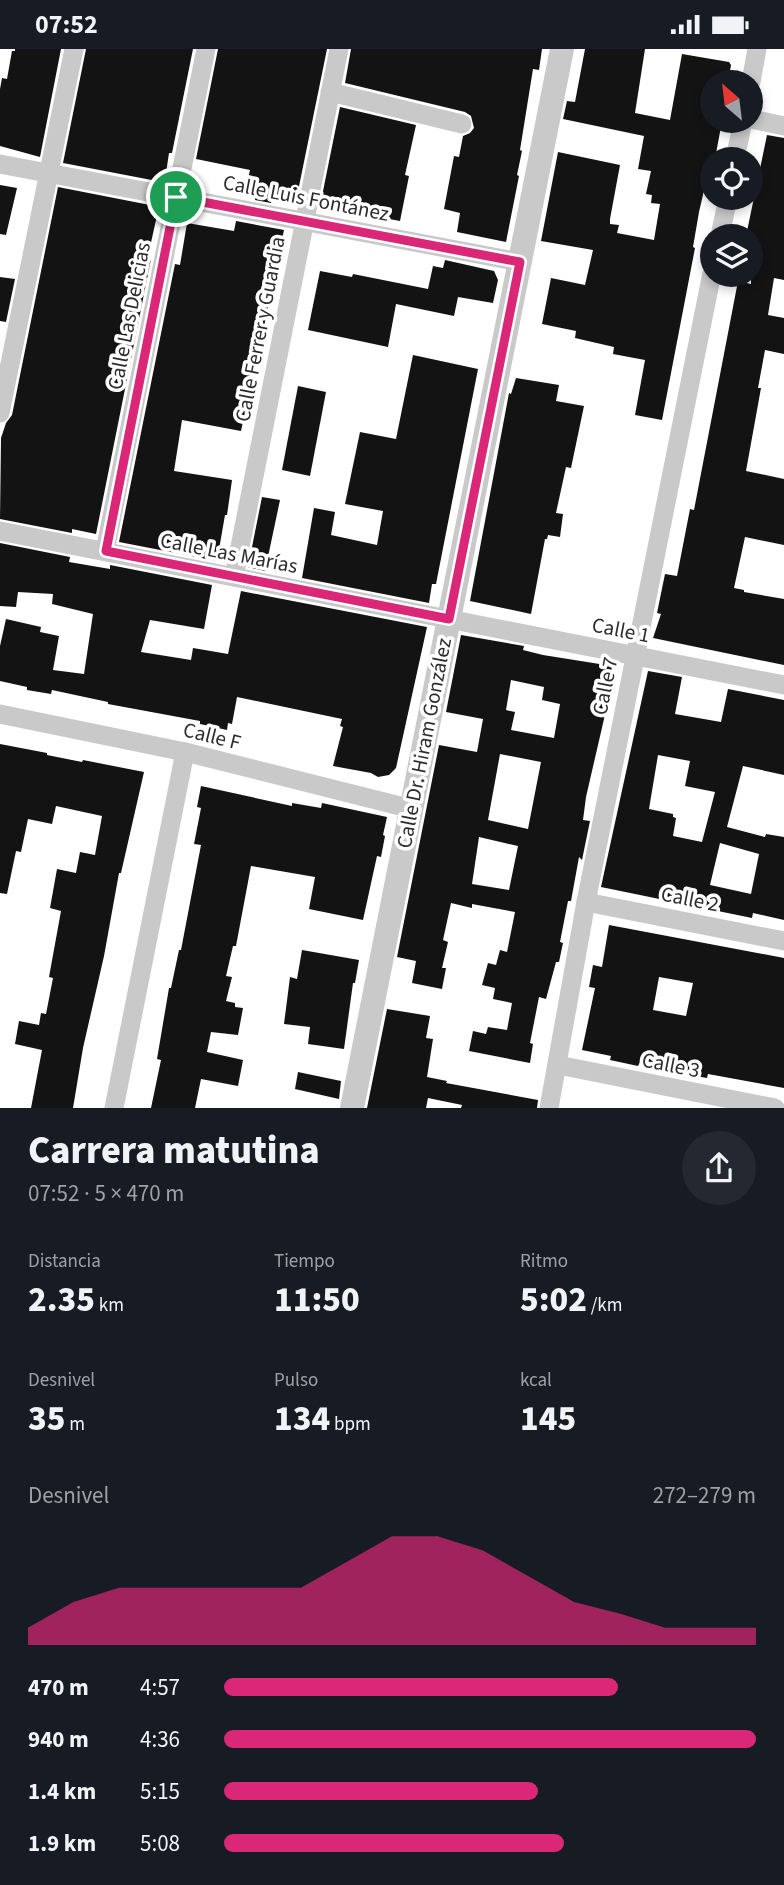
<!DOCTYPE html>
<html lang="es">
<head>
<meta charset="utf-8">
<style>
	:root { --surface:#171b24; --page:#242831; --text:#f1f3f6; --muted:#9ea1a6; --accent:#db2777 }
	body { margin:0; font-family:"Source Sans 3",sans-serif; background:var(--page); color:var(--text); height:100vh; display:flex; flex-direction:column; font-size:26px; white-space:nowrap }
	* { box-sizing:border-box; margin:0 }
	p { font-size:23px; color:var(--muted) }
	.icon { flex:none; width:38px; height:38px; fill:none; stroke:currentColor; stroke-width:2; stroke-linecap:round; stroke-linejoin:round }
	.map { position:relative; height:1059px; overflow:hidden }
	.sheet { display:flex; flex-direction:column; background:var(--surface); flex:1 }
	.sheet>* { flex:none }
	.needle { width:46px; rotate:332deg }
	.tools { position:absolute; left:700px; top:21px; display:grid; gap:14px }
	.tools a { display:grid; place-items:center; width:63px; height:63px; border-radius:50%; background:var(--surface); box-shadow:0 4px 10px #0003; font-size:35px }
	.pin { position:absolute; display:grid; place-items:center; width:60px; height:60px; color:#fff; margin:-30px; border:4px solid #fff; border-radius:50%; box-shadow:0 2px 7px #0007 }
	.round { display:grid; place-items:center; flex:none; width:74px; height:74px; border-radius:37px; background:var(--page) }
	.summary { display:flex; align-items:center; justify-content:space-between; height:119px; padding:0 28px }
	h1 { font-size:38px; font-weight:800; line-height:52px }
	.metrics { display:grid; grid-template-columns:repeat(3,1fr); gap:10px; height:119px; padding:7px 28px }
	.metrics div { display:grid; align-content:center }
	.metrics b { font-size:35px; font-weight:800 }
	.metrics small { font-size:19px; font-weight:400 }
	.metrics p { font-size:19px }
	.chart { height:196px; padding:14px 28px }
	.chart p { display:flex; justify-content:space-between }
	.chart svg { width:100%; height:126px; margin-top:7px; fill:var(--accent); opacity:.7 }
	ul { padding:0 28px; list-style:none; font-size:23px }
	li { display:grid; grid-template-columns:112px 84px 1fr; align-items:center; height:52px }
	li i { height:18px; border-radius:9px; background:var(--accent) }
	.status { display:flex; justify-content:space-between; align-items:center; height:49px; padding:0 35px; background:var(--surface); direction:ltr }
	.status svg { height:19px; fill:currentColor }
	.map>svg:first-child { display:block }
	.building { fill:#131313; fill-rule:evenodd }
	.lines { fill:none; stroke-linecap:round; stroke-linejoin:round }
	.minor { stroke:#c9c9c9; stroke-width:19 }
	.tertiary { stroke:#c9c9c9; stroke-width:24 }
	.route-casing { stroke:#fff; stroke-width:14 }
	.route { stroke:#db2777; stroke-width:9 }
	.labels { text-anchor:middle; stroke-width:7; stroke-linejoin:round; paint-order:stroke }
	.street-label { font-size:21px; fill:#2c2c2c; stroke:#fff }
</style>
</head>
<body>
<div class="status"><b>07:52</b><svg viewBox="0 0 49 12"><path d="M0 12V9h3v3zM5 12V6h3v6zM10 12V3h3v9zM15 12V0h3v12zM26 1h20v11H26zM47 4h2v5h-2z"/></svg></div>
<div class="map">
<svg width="784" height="1059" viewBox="0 0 784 1059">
	<rect width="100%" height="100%" fill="#fff"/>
	<g class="building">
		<polygon points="15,0 61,0 40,108 0,97 0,40 2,29 7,30 12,2 15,2"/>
		<polygon points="86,0 193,0 172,104 169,104 165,131 162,133 63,114"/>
		<polygon points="218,0 327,0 296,152 273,147 271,154 255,151 257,140 246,138 250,121 196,110"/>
		<polygon points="351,0 542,0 539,21 533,20 520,101 522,102 517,126 519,127 506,193 457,183 460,164 444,160 454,107 459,108 463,87 470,84 474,79 471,67 465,63 345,34"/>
		<polygon points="585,0 645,0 635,64 670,71 682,5 729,13 731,16 728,33 712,33 712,72 722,72 715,110 712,110 712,135 706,133 699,163 693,198 695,199 662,371 635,366 645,311 613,305 614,298 575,289 576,282 542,275 551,229 585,236 593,201 541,192 558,103 620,116 610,170 610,175 619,176 617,184 654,191 660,155 651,154 652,146 646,145 651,122 638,120 644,87 563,70 567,52 575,53"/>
		<polygon points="340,58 416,76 405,126 409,127 400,172 320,157"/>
		<polygon points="767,86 784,89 784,231 774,229 768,266 784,269 784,305 765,301 758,339 761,339 746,422 784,430 784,496 745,488 734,539 744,541 744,543 784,550 784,616 653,589 661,565 657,564 665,525 677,527 690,460 694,461 738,232 751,235 751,187 746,187"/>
		<polygon points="0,136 17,139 6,186 0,185"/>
		<polygon points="58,138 155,157 154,161 158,162 148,207 151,210 96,485 72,480 72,484 0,470 1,389 6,374 12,366"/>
		<polygon points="236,172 284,181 260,297 257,297 246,363 245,363 241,382 182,371 174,422 232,431 227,466 225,466 217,512 119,493 175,215 180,216 187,174 234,182"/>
		<polygon points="445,211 494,222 498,231 493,254 458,248 454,267 396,255 388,298 308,281 320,222 352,228 353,225 428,240 433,217 443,219"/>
		<polygon points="0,228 15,230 6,273 0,272"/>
		<polygon points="413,306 478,320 436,535 432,535 429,554 302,529 314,459 335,463 331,486 377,496 383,462 345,455 360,383 396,390"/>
		<polygon points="516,329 559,336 556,352 584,357 571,419 566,418 556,464 563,465 560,488 548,486 547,490 545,490 531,565 470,552 509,344 511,345"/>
		<polygon points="298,337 326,343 310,427 282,421"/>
		<polygon points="262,448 280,451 265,522 248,518"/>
		<polygon points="0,494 70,508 69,513 110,520 110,516 212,536 204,580 150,571 141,603 191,611 193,599 228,605 241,542 427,578 396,719 389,726 378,728 371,724 333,717 343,678 340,677 342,670 237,648 232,675 228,674 227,681 200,675 200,672 108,655 108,653 52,641 51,645 27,641 27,638 0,632 0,597 6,570 41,578 40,583 59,587 53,621 84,625 93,565 52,555 53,545 18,543 16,558 0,557"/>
		<path d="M461,586l63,11 -1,4 20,5 69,11 -8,53 -18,78 -3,23 7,1 -8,39 -3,-3 -8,44h-3l-8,41 3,1 -4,19h-3l-10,37 -7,-2 -9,46 3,1 -3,19 -61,-12 4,-20 13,3 2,-7 19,3 5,-27 -19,-4 2,-11 -13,-3 6,-22 8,2 4,-15 7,2 8,-40 -43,-8v4l-21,-5 -8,37 5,2 -6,26h4l-4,21 -30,-6 4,-22 -19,-4 42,-212 38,7 6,-33 -37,-7zM511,631l33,7 -2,13 18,4 -6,34 -43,-8 4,-18 -9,-2zM500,705l41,8 -13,67 -40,-9zM479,788l39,9 -9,44 -37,-6z"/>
		<path d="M648,622l34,6 -7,37 46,8 7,-33 56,11v75l-41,-9 -16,61 38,10 1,-3 18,3v83l-31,-7 -1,5 -151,-31zM658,706l32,6 -5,25 30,6 -13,50 -29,-6 3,-18 -3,-1v-3l-24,-5zM720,794l39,11 -8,40 -41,-9z"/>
		<polygon points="0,695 47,704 47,706 82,713 83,711 144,723 121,824 119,824 104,907 83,999 73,1059 31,1059 42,1001 15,995 19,972 39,976 41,964 46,965 53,929 49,928 61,862 50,859 57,820 76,824 80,803 95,806 102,767 56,757 52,775 28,770 21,803 16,802 7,845 0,844"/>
		<polygon points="201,737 292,757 292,754 321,759 322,754 387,768 383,786 385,787 381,808 377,807 363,871 309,860 315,828 251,817 236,897 233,897 226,927 232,928 226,952 235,954 235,958 243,959 238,986 211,983 207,1003 243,1011 238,1037 201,1030 195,1059 151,1059 161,1011 157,1010 169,939 171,939 179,901 181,901 201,796 194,795 201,759 197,758"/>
		<path d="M609,876l175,33v130l-76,-14 -1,4 -23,-4 1,-5 -5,-1 -39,-8 -3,6 -28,-6 1,-4 -29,-6 13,-62 -6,-1 4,-22 9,2zM659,928l34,6 -7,33 -33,-6z"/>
		<polygon points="302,901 359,911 355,934 353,934 344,1000 308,995 310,978 284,975 290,928 297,930"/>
		<polygon points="387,960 430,967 426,989 433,990 427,1028 447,1032 446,1034 538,1051 537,1059 461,1059 462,1056 428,1049 426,1059 367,1059"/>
		<polygon points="298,1023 341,1032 339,1050 295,1040"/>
	</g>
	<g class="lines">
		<g class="minor">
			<polyline points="751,33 757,0"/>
			<polyline points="330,43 462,75"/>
			<polyline points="751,70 784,77"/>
			<polyline points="735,110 743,72"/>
			<polyline points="0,115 520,213"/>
			<polyline points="720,187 728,149"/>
			<polyline points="0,364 74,0"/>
			<polyline points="0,482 784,636"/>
			<polyline points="105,502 206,0"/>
			<polyline points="234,528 339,0"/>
			<polyline points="0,665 185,703 412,760"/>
			<polyline points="586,853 784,892"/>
			<polyline points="558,1016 775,1059"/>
			<polyline points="114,1059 185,703"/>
			<polyline points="549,1059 586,853 712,224"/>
		</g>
		<polyline class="tertiary" points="352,1059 562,0"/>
	</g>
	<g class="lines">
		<g class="route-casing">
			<polygon id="route" points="176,148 520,213 449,570 106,502"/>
		</g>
		<use href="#route" class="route"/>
	</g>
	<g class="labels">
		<g class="street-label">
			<text transform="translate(306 149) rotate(11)" y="7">Calle Luis Fontánez</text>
			<text transform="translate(129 267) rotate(-79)" y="7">Calle Las Delicias</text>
			<text transform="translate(260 280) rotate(-79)" y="7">Calle Ferrer y Guardia</text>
			<text transform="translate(229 504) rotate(11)" y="7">Calle Las Marías</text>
			<text transform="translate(621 581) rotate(11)" y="7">Calle 1</text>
			<text transform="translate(605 637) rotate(-79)" y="7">Calle 7</text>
			<text transform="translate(212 687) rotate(14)" y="7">Calle F</text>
			<text transform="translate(424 694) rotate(-79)" y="7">Calle Dr. Hiram González</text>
			<text transform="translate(690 850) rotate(11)" y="7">Calle 2</text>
			<text transform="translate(671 1016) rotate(11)" y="7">Calle 3</text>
		</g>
	</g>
</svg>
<div class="tools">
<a><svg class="needle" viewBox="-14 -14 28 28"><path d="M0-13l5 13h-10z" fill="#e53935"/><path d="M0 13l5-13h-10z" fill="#9ea1a6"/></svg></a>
<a><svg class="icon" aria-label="locate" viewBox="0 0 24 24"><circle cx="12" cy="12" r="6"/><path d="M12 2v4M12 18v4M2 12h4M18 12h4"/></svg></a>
<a><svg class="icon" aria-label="layers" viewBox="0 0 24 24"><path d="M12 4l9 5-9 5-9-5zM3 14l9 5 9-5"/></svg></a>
</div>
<div class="pin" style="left:176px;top:148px;background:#1e9e55"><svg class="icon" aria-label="arrive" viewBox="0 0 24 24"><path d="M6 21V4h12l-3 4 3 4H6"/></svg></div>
</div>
<section class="sheet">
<div class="summary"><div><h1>Carrera matutina</h1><p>07:52 · 5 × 470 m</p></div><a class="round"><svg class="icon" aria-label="share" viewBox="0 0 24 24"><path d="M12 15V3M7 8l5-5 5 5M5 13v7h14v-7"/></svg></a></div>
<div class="metrics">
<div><p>Distancia</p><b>2.35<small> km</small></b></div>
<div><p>Tiempo</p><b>11:50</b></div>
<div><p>Ritmo</p><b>5:02<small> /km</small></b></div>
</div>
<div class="metrics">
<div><p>Desnivel</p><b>35<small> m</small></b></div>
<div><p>Pulso</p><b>134<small> bpm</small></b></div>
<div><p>kcal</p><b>145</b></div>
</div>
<div class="chart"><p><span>Desnivel</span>272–279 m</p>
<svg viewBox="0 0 160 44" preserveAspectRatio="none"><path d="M0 44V38L10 29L20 24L30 24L40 24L50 24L60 24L70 15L80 6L90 6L100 11L110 20L120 29L130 33L140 38L150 38L160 38V44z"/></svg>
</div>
<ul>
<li><b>470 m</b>4:57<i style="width:74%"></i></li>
<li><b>940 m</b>4:36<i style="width:100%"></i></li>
<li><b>1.4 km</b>5:15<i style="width:59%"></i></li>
<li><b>1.9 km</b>5:08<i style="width:64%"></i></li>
</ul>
</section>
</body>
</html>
